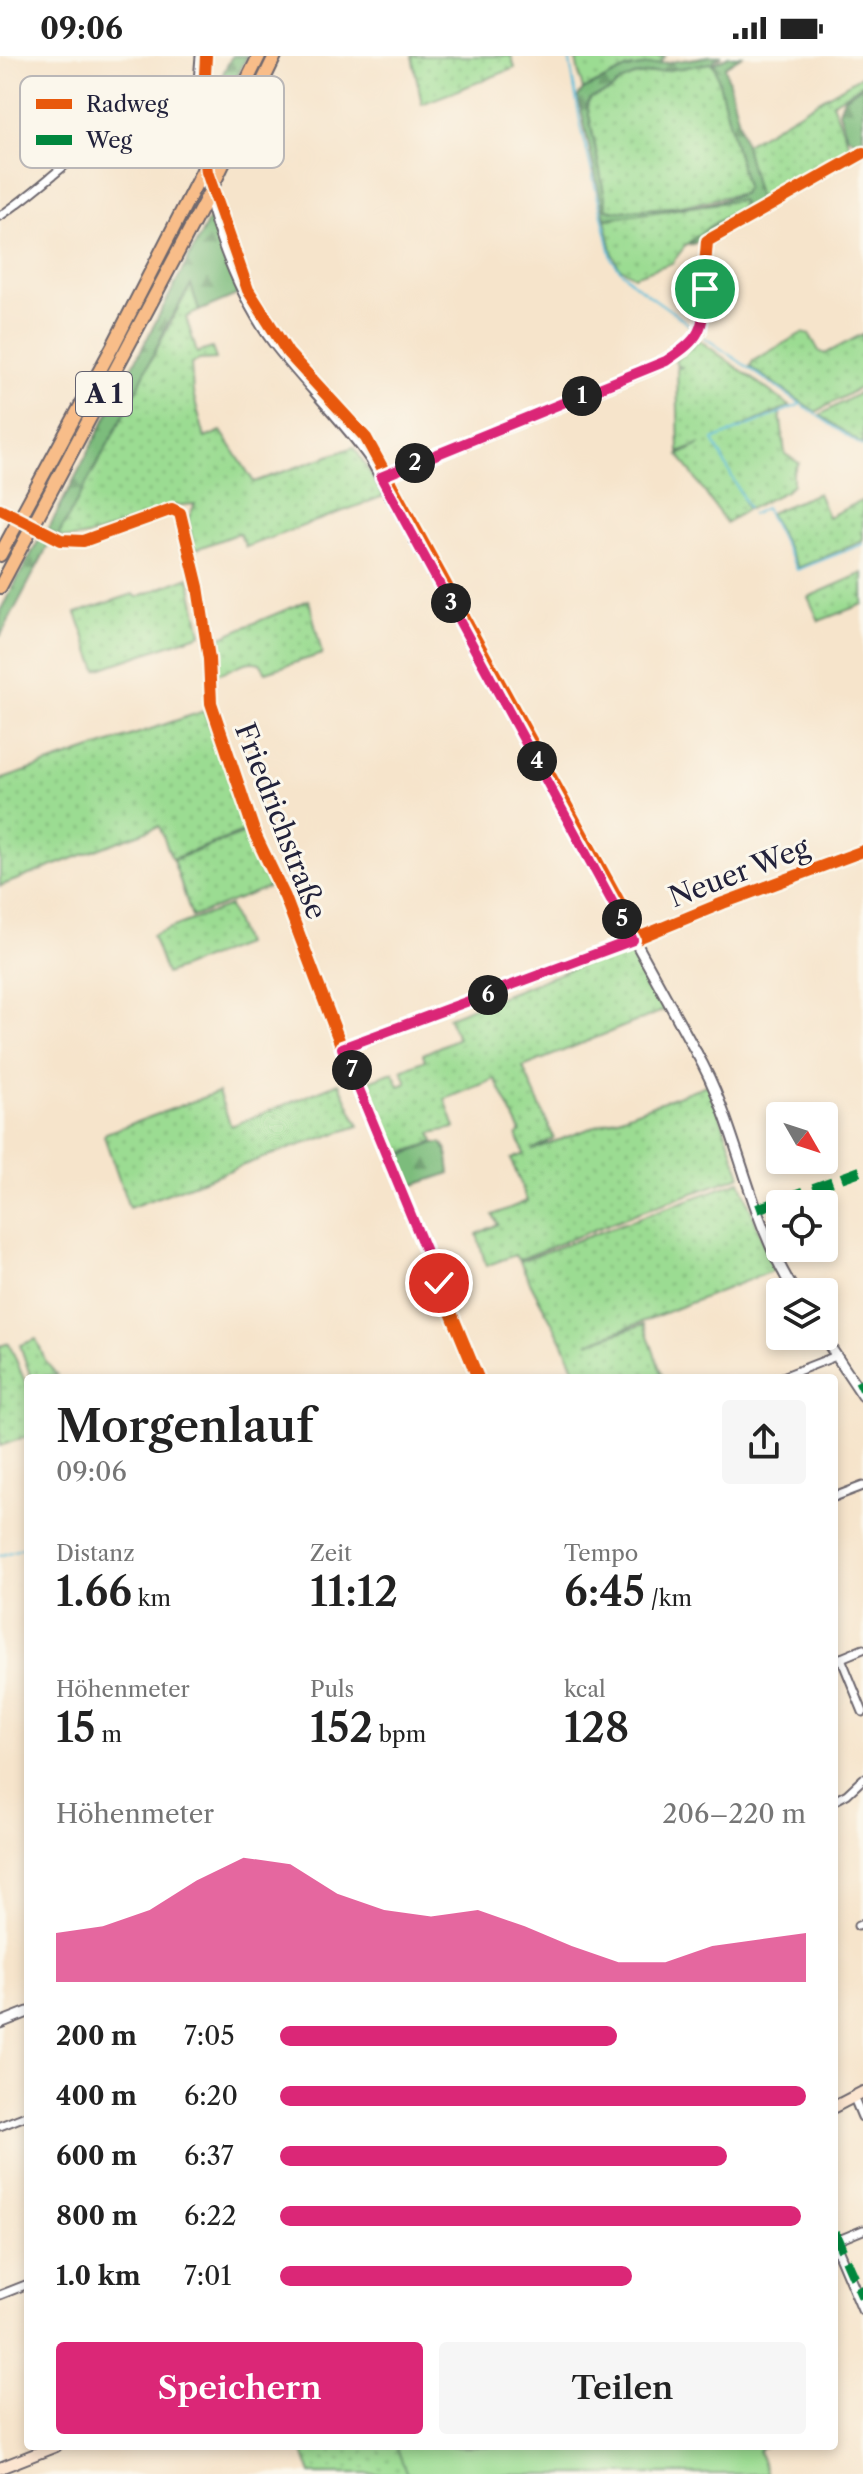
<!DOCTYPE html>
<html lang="de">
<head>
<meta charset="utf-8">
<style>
	:root { --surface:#fff; --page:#f6f6f6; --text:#222; --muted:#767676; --accent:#db2777 }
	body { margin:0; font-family:"Libre Caslon Text",serif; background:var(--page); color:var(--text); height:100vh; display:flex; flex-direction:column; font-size:30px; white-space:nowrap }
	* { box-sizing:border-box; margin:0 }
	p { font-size:26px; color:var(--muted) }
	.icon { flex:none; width:44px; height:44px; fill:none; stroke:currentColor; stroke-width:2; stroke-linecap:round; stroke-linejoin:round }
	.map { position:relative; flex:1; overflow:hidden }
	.side { position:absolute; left:24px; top:1318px; width:814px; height:1076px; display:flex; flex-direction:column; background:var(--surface); border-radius:8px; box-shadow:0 4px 12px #0003 }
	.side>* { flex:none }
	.needle { width:52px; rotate:129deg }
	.tools { position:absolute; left:766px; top:1046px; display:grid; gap:16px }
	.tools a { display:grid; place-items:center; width:72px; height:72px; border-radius:8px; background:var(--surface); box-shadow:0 4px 12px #0003; font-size:40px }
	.pin { position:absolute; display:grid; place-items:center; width:68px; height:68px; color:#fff; margin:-34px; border:4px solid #fff; border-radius:50%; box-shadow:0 2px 8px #0007 }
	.km { position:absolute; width:40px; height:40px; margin:-20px; border-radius:50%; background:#222; color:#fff; font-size:22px; line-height:40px; text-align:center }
	.round { display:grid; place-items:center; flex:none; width:84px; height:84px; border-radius:8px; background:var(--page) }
	.head { display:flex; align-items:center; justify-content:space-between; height:136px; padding:0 32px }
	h1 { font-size:44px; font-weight:600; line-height:60px }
	.figures { display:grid; grid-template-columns:repeat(3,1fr); gap:12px; height:136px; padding:8px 32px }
	.figures div { display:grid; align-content:center }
	.figures b { font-size:40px; font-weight:600 }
	.figures small { font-size:22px; font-weight:400 }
	.figures p { font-size:22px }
	.chart { height:224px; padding:16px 32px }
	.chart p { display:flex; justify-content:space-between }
	.chart svg { width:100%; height:144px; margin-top:8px; fill:var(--accent); opacity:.7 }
	.primary-button { display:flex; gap:16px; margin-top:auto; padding:16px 32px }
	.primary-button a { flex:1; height:92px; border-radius:8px; background:var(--accent); color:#fff; font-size:32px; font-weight:600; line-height:92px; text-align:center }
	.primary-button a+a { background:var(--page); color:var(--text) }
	ul { padding:0 32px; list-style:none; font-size:26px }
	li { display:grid; grid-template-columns:128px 96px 1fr; align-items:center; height:60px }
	li i { height:20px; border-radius:10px; background:var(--accent) }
	.status { display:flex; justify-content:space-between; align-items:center; height:56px; padding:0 40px; background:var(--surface); direction:ltr }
	.status svg { height:22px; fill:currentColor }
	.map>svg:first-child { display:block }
	.grass { fill:url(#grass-dots); stroke:#5e7f66; stroke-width:2 }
	.forest { fill:url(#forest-firs); stroke:#4f6f5c; stroke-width:2; fill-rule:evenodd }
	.park { fill:#9bdc92; stroke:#5e7f66; stroke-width:2 }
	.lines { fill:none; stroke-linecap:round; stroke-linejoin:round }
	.stream { stroke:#5cbddb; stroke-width:2 }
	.minor-casing { stroke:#6c666d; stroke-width:11 }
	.tertiary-casing { stroke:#6c666d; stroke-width:13 }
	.secondary-casing { stroke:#6c666d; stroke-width:14 }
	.motorway-casing { stroke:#6c666d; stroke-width:16 }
	.minor { stroke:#fff; stroke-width:7 }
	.tertiary { stroke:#fff; stroke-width:9 }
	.secondary { stroke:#fce5d0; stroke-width:10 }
	.motorway { stroke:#f8bd89; stroke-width:12 }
	.motorway-bridge-casing { stroke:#6c666d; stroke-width:16; stroke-linecap:butt }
	.motorway-bridge { stroke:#f8bd89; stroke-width:12 }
	.quiet { stroke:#00873e; stroke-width:10; stroke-dasharray:20 10; stroke-linecap:butt }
	.cycleway-casing { stroke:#fbf7ec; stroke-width:17 }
	.cycleway { stroke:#e8590c; stroke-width:12 }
	.route-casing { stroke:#fff; stroke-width:16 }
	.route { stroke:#db2777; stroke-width:10 }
	.labels { text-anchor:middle; stroke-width:6; stroke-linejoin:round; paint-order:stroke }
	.shield { fill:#fbf7ec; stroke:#636270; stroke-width:2 }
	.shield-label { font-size:26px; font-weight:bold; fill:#22223b }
	.street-label { font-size:28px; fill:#22223b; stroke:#fbf7ec }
	.key { fill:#fbf7ec; stroke:#bab7b7; stroke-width:2 }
	.key-label { font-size:22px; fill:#22223b }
</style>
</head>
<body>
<div class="status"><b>09:06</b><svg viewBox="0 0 49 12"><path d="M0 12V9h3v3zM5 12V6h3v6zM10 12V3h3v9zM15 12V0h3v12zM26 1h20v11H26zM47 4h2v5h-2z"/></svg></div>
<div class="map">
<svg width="863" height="2418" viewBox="0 0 863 2418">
	<defs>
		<pattern id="grass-dots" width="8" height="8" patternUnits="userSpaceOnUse" patternTransform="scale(2)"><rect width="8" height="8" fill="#9bdc92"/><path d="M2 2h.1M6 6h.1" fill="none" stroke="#85bc7f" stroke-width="1.8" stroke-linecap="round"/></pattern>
		<pattern id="forest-firs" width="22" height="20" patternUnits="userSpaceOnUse" patternTransform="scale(2)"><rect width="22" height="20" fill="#7cbc7c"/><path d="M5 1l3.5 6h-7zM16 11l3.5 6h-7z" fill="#659867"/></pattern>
	</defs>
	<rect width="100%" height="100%" fill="#fbf7ec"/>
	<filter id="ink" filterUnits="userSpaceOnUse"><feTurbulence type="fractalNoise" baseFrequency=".0125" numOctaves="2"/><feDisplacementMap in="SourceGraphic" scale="16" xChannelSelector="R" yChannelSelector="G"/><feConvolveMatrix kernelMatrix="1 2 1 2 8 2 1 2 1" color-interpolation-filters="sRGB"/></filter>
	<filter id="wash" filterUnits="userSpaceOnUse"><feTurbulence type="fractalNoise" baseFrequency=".006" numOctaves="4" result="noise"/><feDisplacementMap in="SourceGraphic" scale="32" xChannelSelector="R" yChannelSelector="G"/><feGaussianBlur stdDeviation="1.8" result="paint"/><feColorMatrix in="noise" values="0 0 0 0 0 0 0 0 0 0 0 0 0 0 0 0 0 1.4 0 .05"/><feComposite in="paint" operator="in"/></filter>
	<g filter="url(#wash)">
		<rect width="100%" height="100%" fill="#f6e4cb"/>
		<g class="grass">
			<polygon points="412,0 511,0 515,12 422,48"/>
			<polygon points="575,0 665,0 659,8 628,12 583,34"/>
			<polygon points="711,6 715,10 746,131 743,137 681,150 617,155 607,153 587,48 591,42 610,35 620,26 634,20"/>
			<polygon points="863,19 863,28 832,47 851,93 759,144 744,89"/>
			<polygon points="736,144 741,144 743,148 740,152 697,180 686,189 672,207 634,220 619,211 613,199 605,163"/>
			<path d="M191,228l8,27 -13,6 11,36 15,-5 4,11 -17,1 -8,4 2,29 12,45 16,-7 33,51 100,-35 30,49 -138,51 -7,-14 -45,17 -6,-31 7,-15c-9,1 -18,1 -26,3 -30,8 -82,39 -111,29z"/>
			<polygon points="802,277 810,279 819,295 825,298 863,278 863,330 816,356 750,311 753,305"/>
			<polygon points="699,284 790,350 737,373 780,356 785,398 799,407 793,417 793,428 786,435 749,453 743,443 747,453 726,467 679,399 701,388 679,397 677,312 683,311 677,310 675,305"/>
			<polygon points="863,335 863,389 820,359"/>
			<polygon points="818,437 828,461 863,444 863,485 798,512 769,457"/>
			<polygon points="863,517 863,548 819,565 808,541"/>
			<polygon points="189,521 201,578 97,614 76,557 133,538 137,541"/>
			<path d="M309,544l13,54 -56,18 -6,-9c-18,-5 -28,10 -46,11l-1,-31 3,-4z"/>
			<polygon points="204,655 246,763 246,772 243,776 172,803 159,770 0,830 0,724"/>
			<polygon points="245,777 269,831 192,861 173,804"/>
			<polygon points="229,850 244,888 166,918 152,879"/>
			<polygon points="620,894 630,897 665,954 523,1011 554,1082 532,1094 709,1028 741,1120 634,1158 518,1204 515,1199 486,1210 477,1178 498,1168 493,1159 527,1145 511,1103 524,1098 517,1079 521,1076 495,1023 445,1043 455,1072 431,1077 434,1086 394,1100 360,1024 366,1022 369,1025 393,1016 399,1030 407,1027 402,1014 425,1004 423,998 458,982 448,961"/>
			<polygon points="339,1027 359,1070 276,1097 129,1152 104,1080 106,1077 218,1036 231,1070"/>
			<path d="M740,1125l34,89 -186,73 56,-19 19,54h-86c-13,-43 -40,-76 -57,-117z"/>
			<polygon points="36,1283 46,1306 57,1319 31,1322 20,1289"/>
			<polygon points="9,1287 28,1333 28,1380 0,1390 0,1290"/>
			<polygon points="301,2390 399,2390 686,2418 311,2418"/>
		</g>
		<g class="forest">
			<polygon points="232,0 247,0 206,85 205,53"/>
			<path d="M711,0h11l-8,4v3l15,-7h13l-17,11 34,133 93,-50 3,-5 -1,-5 -7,-4 -8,-25 5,-13 19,-13v67l-170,92 -7,1 24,-19 30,-18 3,-4 -2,-4 -136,19 -27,-122 5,-7 45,-22zM711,7l4,4 31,120 -3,6c-35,16 -88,15 -126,18l-10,-2 -20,-105 4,-6 19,-7 10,-9 14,-6z"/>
			<polygon points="211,159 239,238 199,255 191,229 168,267 132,344 58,480 48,474"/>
			<polygon points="44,483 48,490 0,581 0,555 39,484"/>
			<polygon points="435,1087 442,1087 447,1093 450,1117 405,1132 392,1103"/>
		</g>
		<polygon class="park" points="396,2390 765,2390 758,2395 768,2418 407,2418"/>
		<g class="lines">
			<g class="stream">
				<path d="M569,0l11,65 32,138c22,33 56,45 83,71"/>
				<polyline points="704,281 863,391"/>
				<polyline points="748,452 713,384 799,349"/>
				<polyline points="751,459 765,452 797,514 863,488"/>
				<polyline points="863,699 863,702"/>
				<polyline points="0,1500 28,1490"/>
			</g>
		</g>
	</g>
	<g filter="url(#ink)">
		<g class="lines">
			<g class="minor-casing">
				<g id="minor">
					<path d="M0,160c23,-15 43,-33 64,-50 39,-30 86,-45 134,-48"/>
					<polyline points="381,421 652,312 683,294 700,275 707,185 863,97"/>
					<polyline points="180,457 198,531 209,603 211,647 255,778 285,841 342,992 478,1322"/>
					<polyline points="342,992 633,884 723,847 863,795"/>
					<polyline points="780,1322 836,1300"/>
					<polyline points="834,1441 863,1430"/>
					<polyline points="841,1602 863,1656"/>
					<polyline points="834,1605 863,1593"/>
					<polyline points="834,1745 847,1738 863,1723"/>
					<polyline points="858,1870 863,1868"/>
					<polyline points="854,2042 862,2061"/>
					<polyline points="0,2070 28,2059"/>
					<polyline points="834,2186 863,2174"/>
					<polyline points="0,2239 28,2228"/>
				</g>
			</g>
			<g class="tertiary-casing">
				<g id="tertiary">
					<path d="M201,0c-2,24 -4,49 -3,74 3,66 36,159 75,212 31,41 69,76 98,118l326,594"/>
					<path d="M696,996c43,75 52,167 99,240"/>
					<polyline points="823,1280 863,1340"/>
					<polyline points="0,1967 28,1956"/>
					<polyline points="834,2186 863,2254"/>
				</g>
			</g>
			<g class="secondary-casing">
				<g id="secondary">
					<polyline points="834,2051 863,2036"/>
					<polyline points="0,2412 56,2390"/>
				</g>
			</g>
			<g class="motorway-casing">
				<g id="motorway">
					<polyline points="209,102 259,0"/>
					<polyline points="214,127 275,0"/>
					<polyline points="0,499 113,290 200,120"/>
					<polyline points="0,531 205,145"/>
				</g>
			</g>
			<use href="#minor" class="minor"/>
			<use href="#tertiary" class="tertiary"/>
			<use href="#secondary" class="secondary"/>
			<use href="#motorway" class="motorway"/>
			<g class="motorway-bridge-casing">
				<g id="motorway-bridge">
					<polyline points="200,120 209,102"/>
					<polyline points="205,145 214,127"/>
				</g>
			</g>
			<use href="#motorway-bridge" class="motorway-bridge"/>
			<g class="quiet">
				<polyline points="757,1153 863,1114"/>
				<polyline points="857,1331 863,1328"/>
				<polyline points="834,2176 863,2242"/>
			</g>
			<g class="cycleway-casing">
				<g id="cycleway">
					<polyline points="206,0 202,75 207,116 248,234 288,297 366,382 639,882"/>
					<polyline points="387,419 652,312 683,294 700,275 707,185 863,97"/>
					<polyline points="0,453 61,484 83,485 172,453 180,457 198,531 209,603 211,647 255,778 285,841 342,992 478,1322"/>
					<polyline points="342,992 633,884 723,847 863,795"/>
				</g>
			</g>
			<use href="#cycleway" class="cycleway"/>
		</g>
	</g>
	<g class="lines" filter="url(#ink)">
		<g class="route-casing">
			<path id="route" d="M439,1227l-97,-235 291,-108 -252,-463 285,-116c36,-24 37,-30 39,-72"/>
		</g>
		<use href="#route" class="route"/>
	</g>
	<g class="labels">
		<rect class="shield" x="76" y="316" width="56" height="44" rx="6"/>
		<g class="shield-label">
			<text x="104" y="347">A 1</text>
		</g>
		<g class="street-label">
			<text transform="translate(281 765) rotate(69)" y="10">Friedrichstraße</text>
			<text transform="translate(739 816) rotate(-21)" y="10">Neuer Weg</text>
		</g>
	</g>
	<rect x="20" y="20" width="264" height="92" rx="12" class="key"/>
	<rect x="36" y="43" width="36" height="10" fill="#e8590c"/>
	<rect x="36" y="79" width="36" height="10" fill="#00873e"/>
	<g class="key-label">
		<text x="86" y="56">Radweg</text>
		<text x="86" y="92">Weg</text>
	</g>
</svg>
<div class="tools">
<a><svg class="needle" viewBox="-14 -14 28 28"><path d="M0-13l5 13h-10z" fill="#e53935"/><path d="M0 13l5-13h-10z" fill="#767676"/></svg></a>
<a><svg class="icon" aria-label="locate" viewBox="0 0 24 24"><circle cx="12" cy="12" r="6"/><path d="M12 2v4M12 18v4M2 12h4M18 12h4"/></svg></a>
<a><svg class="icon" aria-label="layers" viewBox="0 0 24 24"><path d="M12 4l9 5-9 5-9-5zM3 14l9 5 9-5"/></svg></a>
</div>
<div class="pin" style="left:705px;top:233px;background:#1e9e55"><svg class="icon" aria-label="arrive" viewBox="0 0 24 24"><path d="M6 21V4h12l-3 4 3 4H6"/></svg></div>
<div class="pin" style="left:439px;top:1227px;background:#d93025"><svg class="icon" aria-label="check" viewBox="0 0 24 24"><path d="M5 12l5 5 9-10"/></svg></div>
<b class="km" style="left:582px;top:340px">1</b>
<b class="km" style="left:415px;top:407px">2</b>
<b class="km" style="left:451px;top:547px">3</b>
<b class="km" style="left:537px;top:705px">4</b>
<b class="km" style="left:622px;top:863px">5</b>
<b class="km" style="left:488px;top:939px">6</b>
<b class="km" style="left:352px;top:1014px">7</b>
<section class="side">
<div class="head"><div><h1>Morgenlauf</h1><p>09:06</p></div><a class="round"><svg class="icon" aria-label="share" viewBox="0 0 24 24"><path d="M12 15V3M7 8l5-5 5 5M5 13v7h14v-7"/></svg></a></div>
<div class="figures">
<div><p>Distanz</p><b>1.66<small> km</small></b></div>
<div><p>Zeit</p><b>11:12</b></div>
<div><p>Tempo</p><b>6:45<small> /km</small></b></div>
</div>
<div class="figures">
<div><p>Höhenmeter</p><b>15<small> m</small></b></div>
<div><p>Puls</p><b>152<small> bpm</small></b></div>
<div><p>kcal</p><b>128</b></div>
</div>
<div class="chart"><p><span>Höhenmeter</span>206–220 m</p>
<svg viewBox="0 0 160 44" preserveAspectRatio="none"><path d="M0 44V29L10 27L20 22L30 13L40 6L50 8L60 17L70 22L80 24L90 22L100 27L110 33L120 38L130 38L140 33L150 31L160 29V44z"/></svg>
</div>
<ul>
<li><b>200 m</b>7:05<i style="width:64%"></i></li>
<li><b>400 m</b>6:20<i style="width:100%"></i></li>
<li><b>600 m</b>6:37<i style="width:85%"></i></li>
<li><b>800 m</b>6:22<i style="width:99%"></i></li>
<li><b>1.0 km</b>7:01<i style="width:67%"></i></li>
</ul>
<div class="primary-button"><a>Speichern</a><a>Teilen</a></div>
</section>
</div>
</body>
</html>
